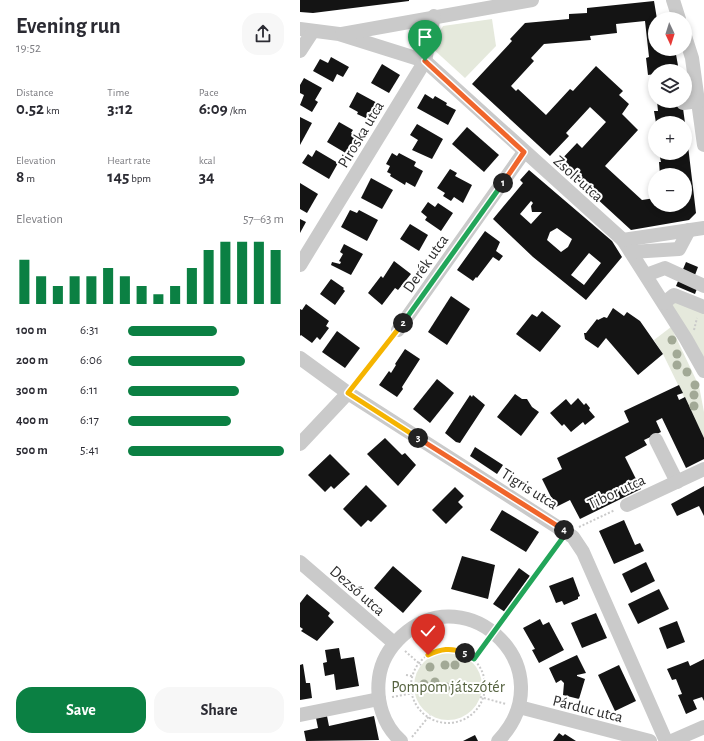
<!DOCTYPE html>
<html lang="en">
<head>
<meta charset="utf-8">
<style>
	:root { --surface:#fff; --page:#f7f7f7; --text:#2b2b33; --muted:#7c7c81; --accent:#0b8043 }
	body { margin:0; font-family:"Alegreya Sans",sans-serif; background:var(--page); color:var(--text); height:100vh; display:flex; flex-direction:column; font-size:15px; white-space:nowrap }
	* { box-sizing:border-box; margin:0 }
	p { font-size:13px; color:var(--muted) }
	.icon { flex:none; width:22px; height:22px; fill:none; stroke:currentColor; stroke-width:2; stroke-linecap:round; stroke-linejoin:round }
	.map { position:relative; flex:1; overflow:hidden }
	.panel { display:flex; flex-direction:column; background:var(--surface); width:300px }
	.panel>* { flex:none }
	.needle { width:26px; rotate:176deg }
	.controls { position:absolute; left:348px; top:12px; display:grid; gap:8px }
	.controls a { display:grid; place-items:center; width:44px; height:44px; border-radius:50%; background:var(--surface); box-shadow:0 2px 6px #0003; font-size:20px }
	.pin { position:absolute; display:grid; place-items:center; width:34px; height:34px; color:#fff; margin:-41px -17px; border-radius:50% 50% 50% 0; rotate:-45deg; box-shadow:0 0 4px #0007 }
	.pin .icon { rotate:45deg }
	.km { position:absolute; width:20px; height:20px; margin:-10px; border-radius:50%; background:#222; color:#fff; font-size:11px; line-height:20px; text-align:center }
	.round { display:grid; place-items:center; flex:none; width:42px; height:42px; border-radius:16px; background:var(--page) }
	.summary { display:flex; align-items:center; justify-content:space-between; height:68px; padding:0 16px }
	h1 { font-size:22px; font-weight:700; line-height:30px }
	.metrics { display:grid; grid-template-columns:repeat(3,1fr); gap:6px; height:68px; padding:4px 16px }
	.metrics div { display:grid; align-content:center }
	.metrics b { font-size:17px; font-weight:700 }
	.metrics small { font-size:11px; font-weight:400 }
	.metrics p { font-size:11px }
	.chart { height:112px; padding:8px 16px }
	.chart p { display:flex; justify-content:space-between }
	.chart svg { width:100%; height:72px; margin-top:4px; stroke:var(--accent); stroke-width:6 }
	.cta { display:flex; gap:8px; margin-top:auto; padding:8px 16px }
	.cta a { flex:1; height:46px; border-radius:16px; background:var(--accent); color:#fff; font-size:16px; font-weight:700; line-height:46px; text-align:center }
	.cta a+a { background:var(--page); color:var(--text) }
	ul { padding:0 16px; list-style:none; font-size:13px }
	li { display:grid; grid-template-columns:64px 48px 1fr; align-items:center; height:30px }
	li i { height:10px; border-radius:5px; background:var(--accent) }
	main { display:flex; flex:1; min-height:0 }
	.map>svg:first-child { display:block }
	.green { fill:#e5e9dc }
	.building { fill:#141414; fill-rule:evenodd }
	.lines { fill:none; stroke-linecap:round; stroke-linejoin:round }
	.path { stroke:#cacaca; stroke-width:2; stroke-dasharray:2 2; stroke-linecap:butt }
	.minor { stroke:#cacaca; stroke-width:14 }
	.tree { fill:#a2a996 }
	.split-1-casing { stroke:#fff; stroke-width:8 }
	.split-2-casing { stroke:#fff; stroke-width:8 }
	.split-3-casing { stroke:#fff; stroke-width:8 }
	.split-4-casing { stroke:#fff; stroke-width:8 }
	.split-5-casing { stroke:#fff; stroke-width:8 }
	.split-6-casing { stroke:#fff; stroke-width:8 }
	.split-1 { stroke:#f0652b; stroke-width:5 }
	.split-2 { stroke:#22a559; stroke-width:5 }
	.split-3 { stroke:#f5b400; stroke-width:5 }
	.split-4 { stroke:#f0652b; stroke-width:5 }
	.split-5 { stroke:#22a559; stroke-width:5 }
	.split-6 { stroke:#f5b400; stroke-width:5 }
	.labels { text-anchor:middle; stroke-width:4; stroke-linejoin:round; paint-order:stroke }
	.street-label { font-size:16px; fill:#2d2d2d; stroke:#fff }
	.park-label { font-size:16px; fill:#566340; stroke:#fff }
</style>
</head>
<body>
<main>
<section class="panel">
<div class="summary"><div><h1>Evening run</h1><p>19:52</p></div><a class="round"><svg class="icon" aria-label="share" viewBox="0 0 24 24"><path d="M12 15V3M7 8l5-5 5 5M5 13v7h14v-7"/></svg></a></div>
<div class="metrics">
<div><p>Distance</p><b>0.52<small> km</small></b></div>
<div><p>Time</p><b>3:12</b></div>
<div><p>Pace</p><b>6:09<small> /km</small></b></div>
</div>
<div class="metrics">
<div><p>Elevation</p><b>8<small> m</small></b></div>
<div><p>Heart rate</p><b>145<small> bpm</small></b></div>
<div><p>kcal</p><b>34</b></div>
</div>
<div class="chart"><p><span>Elevation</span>57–63 m</p>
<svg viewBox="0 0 160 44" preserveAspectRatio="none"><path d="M5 44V17M15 44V27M25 44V33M35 44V27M45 44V27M55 44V22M65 44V27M75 44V33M85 44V38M95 44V33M105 44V22M115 44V11M125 44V6M135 44V6M145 44V6M155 44V11"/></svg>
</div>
<ul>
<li><b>100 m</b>6:31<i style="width:57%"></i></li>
<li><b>200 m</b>6:06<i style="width:75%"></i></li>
<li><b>300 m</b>6:11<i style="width:71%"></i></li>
<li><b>400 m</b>6:17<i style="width:66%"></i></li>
<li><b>500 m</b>5:41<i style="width:100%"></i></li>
</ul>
<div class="cta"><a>Save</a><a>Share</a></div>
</section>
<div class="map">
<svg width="404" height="741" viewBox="0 0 404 741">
	<rect width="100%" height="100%" fill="#fff"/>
	<g class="green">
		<polygon points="192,19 196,46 165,78 131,47 143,26"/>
		<polygon points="375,300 404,311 404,361 370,304"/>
		<polygon points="371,327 399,386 404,412 404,438 363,354 354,340"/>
		<circle cx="148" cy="686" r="34"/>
	</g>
	<g class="building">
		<polygon points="0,0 109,0 109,1 13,13 0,12"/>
		<polygon points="354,1 357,19 355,19 355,49 375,49 379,71 355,71 355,74 348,75 346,58 349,57 345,21 316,24 317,33 290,36 291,40 244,44 231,58 234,61 211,86 216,91 218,89 246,115 270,89 273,91 296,66 323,91 319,95 329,104 322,114 338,130 305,166 342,200 355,198 355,205 385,205 385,175 360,175 359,162 361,162 359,153 385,153 386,129 396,213 389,220 331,230 258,163 277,143 282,148 306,122 290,107 266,133 269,136 250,156 172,84 212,41 210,39 225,23 269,19 269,14 287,13 287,8"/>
		<polygon points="31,57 49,67 43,77 37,74 33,82 13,71 20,59 28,63"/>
		<polygon points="82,64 100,75 89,93 71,83"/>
		<polygon points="4,78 22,88 15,100 18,102 12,112 0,105 4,95 0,93 0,85"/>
		<polygon points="57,92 81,105 72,121 57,114 58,112 49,107"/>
		<polygon points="125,94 133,99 135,96 147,103 146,105 156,110 148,125 117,108"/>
		<polygon points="357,101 382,101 385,123 356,123 354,111 358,111"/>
		<polygon points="0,117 12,123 0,145"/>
		<polygon points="39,122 53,130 51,133 59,137 49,155 27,142"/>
		<polygon points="117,124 143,139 132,159 112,150 118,140 110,135"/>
		<polygon points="167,127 199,155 184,172 152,144"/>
		<polygon points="16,150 38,163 29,179 2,163 8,154 12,157"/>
		<polygon points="92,153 97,156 99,153 116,162 114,166 123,171 115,187 106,182 105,185 90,176 91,174 87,172 90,166 86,164"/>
		<polygon points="150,169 157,173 155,176 172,185 163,203 154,197 151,201 143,196 145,193 137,188"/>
		<path d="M229,170l83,71 10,16 -36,43 -53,-43 -40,-38 30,-36 -3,-3zM231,201l2,2 -2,3 1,6h10l-11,12 -11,-10zM257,228l15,11 -4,8 -7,5 -14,-12 3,-8zM289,253l12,10 -17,22 -13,-10z"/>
		<polygon points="71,178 93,190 82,209 61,198"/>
		<polygon points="0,183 18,194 7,213 0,209"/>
		<polygon points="128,202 135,207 138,203 153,213 141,231 125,220 127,217 121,212"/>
		<polygon points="50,210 57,213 59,210 78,220 67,241 41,227"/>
		<polygon points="0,219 6,222 0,233"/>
		<polygon points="110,224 128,235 119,251 100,239"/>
		<polygon points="185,231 200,242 196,251 203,256 199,261 193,257 177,278 176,277 173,281 157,270"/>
		<polygon points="44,244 63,254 51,275 31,265 32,262 40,264 41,262 39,261 43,254 40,252"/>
		<polygon points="94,261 111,274 98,290 95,288 82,305 68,293 81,276 83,278"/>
		<polygon points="386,262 398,267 392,283 398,286 395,294 376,286"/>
		<polygon points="31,279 44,288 43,289 45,291 35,305 20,294"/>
		<polygon points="151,296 170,309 147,345 128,332"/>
		<polygon points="6,304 29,321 26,326 29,328 20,340 17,337 12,343 1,335 0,336 0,309 2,310"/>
		<polygon points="313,308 324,316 327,312 340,321 363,354 338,375 306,338 298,348 285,339 284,333 286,333 297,319 298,320 304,317 307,318"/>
		<polygon points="242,311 261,326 240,352 216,334 232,314 237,317"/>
		<polygon points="37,331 60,348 45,368 22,352"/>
		<polygon points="105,349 120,359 102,387 103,389 97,397 79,385 89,371 91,373 96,365 95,364"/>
		<polygon points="137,379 154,393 130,423 113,409"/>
		<polygon points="379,385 383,393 377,395 379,400 385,397 404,438 404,459 386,468 362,418 356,421 361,432 344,440 347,445 325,457 341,489 280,519 270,500 256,507 242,479 262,469 257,458 329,422 324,411"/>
		<polygon points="215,394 222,399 227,399 232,407 239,412 221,436 197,417"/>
		<polygon points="170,395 172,397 173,395 185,405 160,443 156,442 145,433"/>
		<polygon points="278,398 284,405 286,403 290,408 289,410 295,417 285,425 283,422 271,432 264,424 262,426 250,413 266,399 271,405"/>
		<polygon points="85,438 102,455 105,453 116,465 98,486 67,454"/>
		<polygon points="175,447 203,465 197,474 170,456"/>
		<polygon points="30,454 50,474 34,489 31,486 25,492 8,475"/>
		<polygon points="66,485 87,506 71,522 68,520 61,527 43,509"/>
		<polygon points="404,486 404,516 399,506 377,516 371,504"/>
		<polygon points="155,487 164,496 158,502 163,507 146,524 132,510"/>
		<polygon points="202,510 239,532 226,552 190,530"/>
		<polygon points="324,520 335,545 340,543 344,551 314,564 299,531"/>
		<polygon points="162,556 195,565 188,599 151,589"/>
		<polygon points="346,562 355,581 331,593 322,574"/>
		<polygon points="93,566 122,591 103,613 74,588"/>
		<polygon points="219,568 230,576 205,612 193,604"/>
		<polygon points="273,577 280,596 278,597 278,599 264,605 262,601 256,603 249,586"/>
		<polygon points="359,589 369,609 338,624 328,604"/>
		<polygon points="7,594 30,613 28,616 34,622 17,641 1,631 3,629 0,627 0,603"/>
		<polygon points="296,613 307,638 282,648 271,623"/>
		<polygon points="240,619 243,625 249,622 264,650 239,663 232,650 235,649 223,628"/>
		<polygon points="377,621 385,642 367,649 359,628"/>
		<polygon points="39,648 41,659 54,657 59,686 36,690 34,674 25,676 23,663 27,662 25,650"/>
		<polygon points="277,655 286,673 277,675 277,676 285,679 279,699 263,695 264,683 261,680 256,683 249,668"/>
		<polygon points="404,659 404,701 402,697 393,700 397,709 386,714 378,695 382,694 376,679 372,680 367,669 388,661 390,666"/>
		<polygon points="3,664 6,683 10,683 12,698 0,700 0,665"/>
		<polygon points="319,665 336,701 315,711 298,675"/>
		<polygon points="27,716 29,726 74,716 79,740 6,741 4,731 18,728 16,718"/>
		<polygon points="259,733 263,736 265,734 276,741 253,741"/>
		<polygon points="175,735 178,741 163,741"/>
	</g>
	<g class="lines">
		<g class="path">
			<polyline points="394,330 397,318"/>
			<polyline points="56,384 91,339"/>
			<polyline points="279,527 315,510"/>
			<polyline points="199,624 259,542"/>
			<circle cx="148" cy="686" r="37"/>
			<polyline points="105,651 121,665"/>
			<polyline points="171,661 186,642"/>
			<polyline points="106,675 112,676"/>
			<polyline points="92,697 114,693"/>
			<polyline points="180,697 206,704"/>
			<polyline points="112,737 130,715"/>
		</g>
		<g class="minor">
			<polyline points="373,0 379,19"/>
			<polyline points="0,29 39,34 125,61 323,240 386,339 404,371"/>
			<polyline points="42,34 232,0"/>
			<polyline points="385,36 392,58 404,145"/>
			<polyline points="0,51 13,31"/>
			<polyline points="383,103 399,101"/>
			<polyline points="323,240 404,228"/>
			<polyline points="331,252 379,249 389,230"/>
			<polyline points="0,265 125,61 134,16"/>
			<polyline points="346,275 365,268 404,286"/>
			<polyline points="364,303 374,295 404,307"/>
			<polyline points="98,330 224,152"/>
			<polyline points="0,358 48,393 273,537 283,552 366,741"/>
			<polyline points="356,440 377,482"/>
			<polyline points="0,444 48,393"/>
			<polyline points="327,505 404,469"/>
			<polyline points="0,562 94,643"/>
			<polyline points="219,707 350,741"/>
			<polyline points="0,715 79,699"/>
			<path d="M101,741c-18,-16 -25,-40 -22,-63 2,-16 11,-31 23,-42 66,-61 164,34 96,105"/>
			<polyline points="372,741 404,727"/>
		</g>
	</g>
	<g class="tree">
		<circle cx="372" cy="340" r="4.5"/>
		<circle cx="377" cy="354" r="4.5"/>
		<circle cx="377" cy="365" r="4.5"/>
		<circle cx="387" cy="372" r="4.5"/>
		<circle cx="395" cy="385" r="4.5"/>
		<circle cx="394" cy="395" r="4.5"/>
		<circle cx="394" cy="406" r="4.5"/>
		<circle cx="145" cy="665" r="4.5"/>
		<circle cx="155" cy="665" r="4.5"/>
		<circle cx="130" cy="667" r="4.5"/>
		<circle cx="135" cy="682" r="4.5"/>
		<circle cx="124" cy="684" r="4.5"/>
		<circle cx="146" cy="687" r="4.5"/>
	</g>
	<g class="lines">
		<g class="split-1-casing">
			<polyline id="split-1" points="125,61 224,152 203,183"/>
		</g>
		<g class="split-2-casing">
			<polyline id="split-2" points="103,323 203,183"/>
		</g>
		<g class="split-3-casing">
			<polyline id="split-3" points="103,323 48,393 118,438"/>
		</g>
		<g class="split-4-casing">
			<polyline id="split-4" points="118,438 264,530"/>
		</g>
		<g class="split-5-casing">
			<polyline id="split-5" points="165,653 174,659 267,532 264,530"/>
		</g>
		<g class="split-6-casing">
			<path id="split-6" d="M128,655c12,-6 23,-8 37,-2"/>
		</g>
		<use href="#split-1" class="split-1"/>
		<use href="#split-2" class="split-2"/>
		<use href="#split-3" class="split-3"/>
		<use href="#split-4" class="split-4"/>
		<use href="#split-5" class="split-5"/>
		<use href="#split-6" class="split-6"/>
	</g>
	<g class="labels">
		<g class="street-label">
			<text transform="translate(60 134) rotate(-59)" y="6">Piroska utca</text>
			<text transform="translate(279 178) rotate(42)" y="6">Zsolt utca</text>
			<text transform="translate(125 263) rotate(-55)" y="6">Derék utca</text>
			<text transform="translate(230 488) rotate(32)" y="6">Tigris utca</text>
			<text transform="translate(316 491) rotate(-25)" y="6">Tibor utca</text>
			<text transform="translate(58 590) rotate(41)" y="6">Dezső utca</text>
			<text transform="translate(288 708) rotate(14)" y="6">Párduc utca</text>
		</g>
		<g class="park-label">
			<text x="148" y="692">Pompom játszótér</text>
		</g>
	</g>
</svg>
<div class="controls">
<a><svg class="needle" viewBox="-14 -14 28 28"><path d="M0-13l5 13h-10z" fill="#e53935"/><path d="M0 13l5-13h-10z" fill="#7c7c81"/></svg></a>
<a><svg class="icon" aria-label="layers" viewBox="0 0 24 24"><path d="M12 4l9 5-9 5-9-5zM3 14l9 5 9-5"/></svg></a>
<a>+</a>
<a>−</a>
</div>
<div class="pin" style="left:125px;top:61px;background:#1e9e55"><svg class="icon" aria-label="arrive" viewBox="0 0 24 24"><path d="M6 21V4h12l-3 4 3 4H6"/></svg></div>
<div class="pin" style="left:128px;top:655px;background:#d93025"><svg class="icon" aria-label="check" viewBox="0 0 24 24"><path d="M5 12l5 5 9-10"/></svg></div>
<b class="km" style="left:203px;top:183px">1</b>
<b class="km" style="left:103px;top:323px">2</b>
<b class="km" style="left:118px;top:438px">3</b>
<b class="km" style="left:264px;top:530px">4</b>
<b class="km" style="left:165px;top:653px">5</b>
</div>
</main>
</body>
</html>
